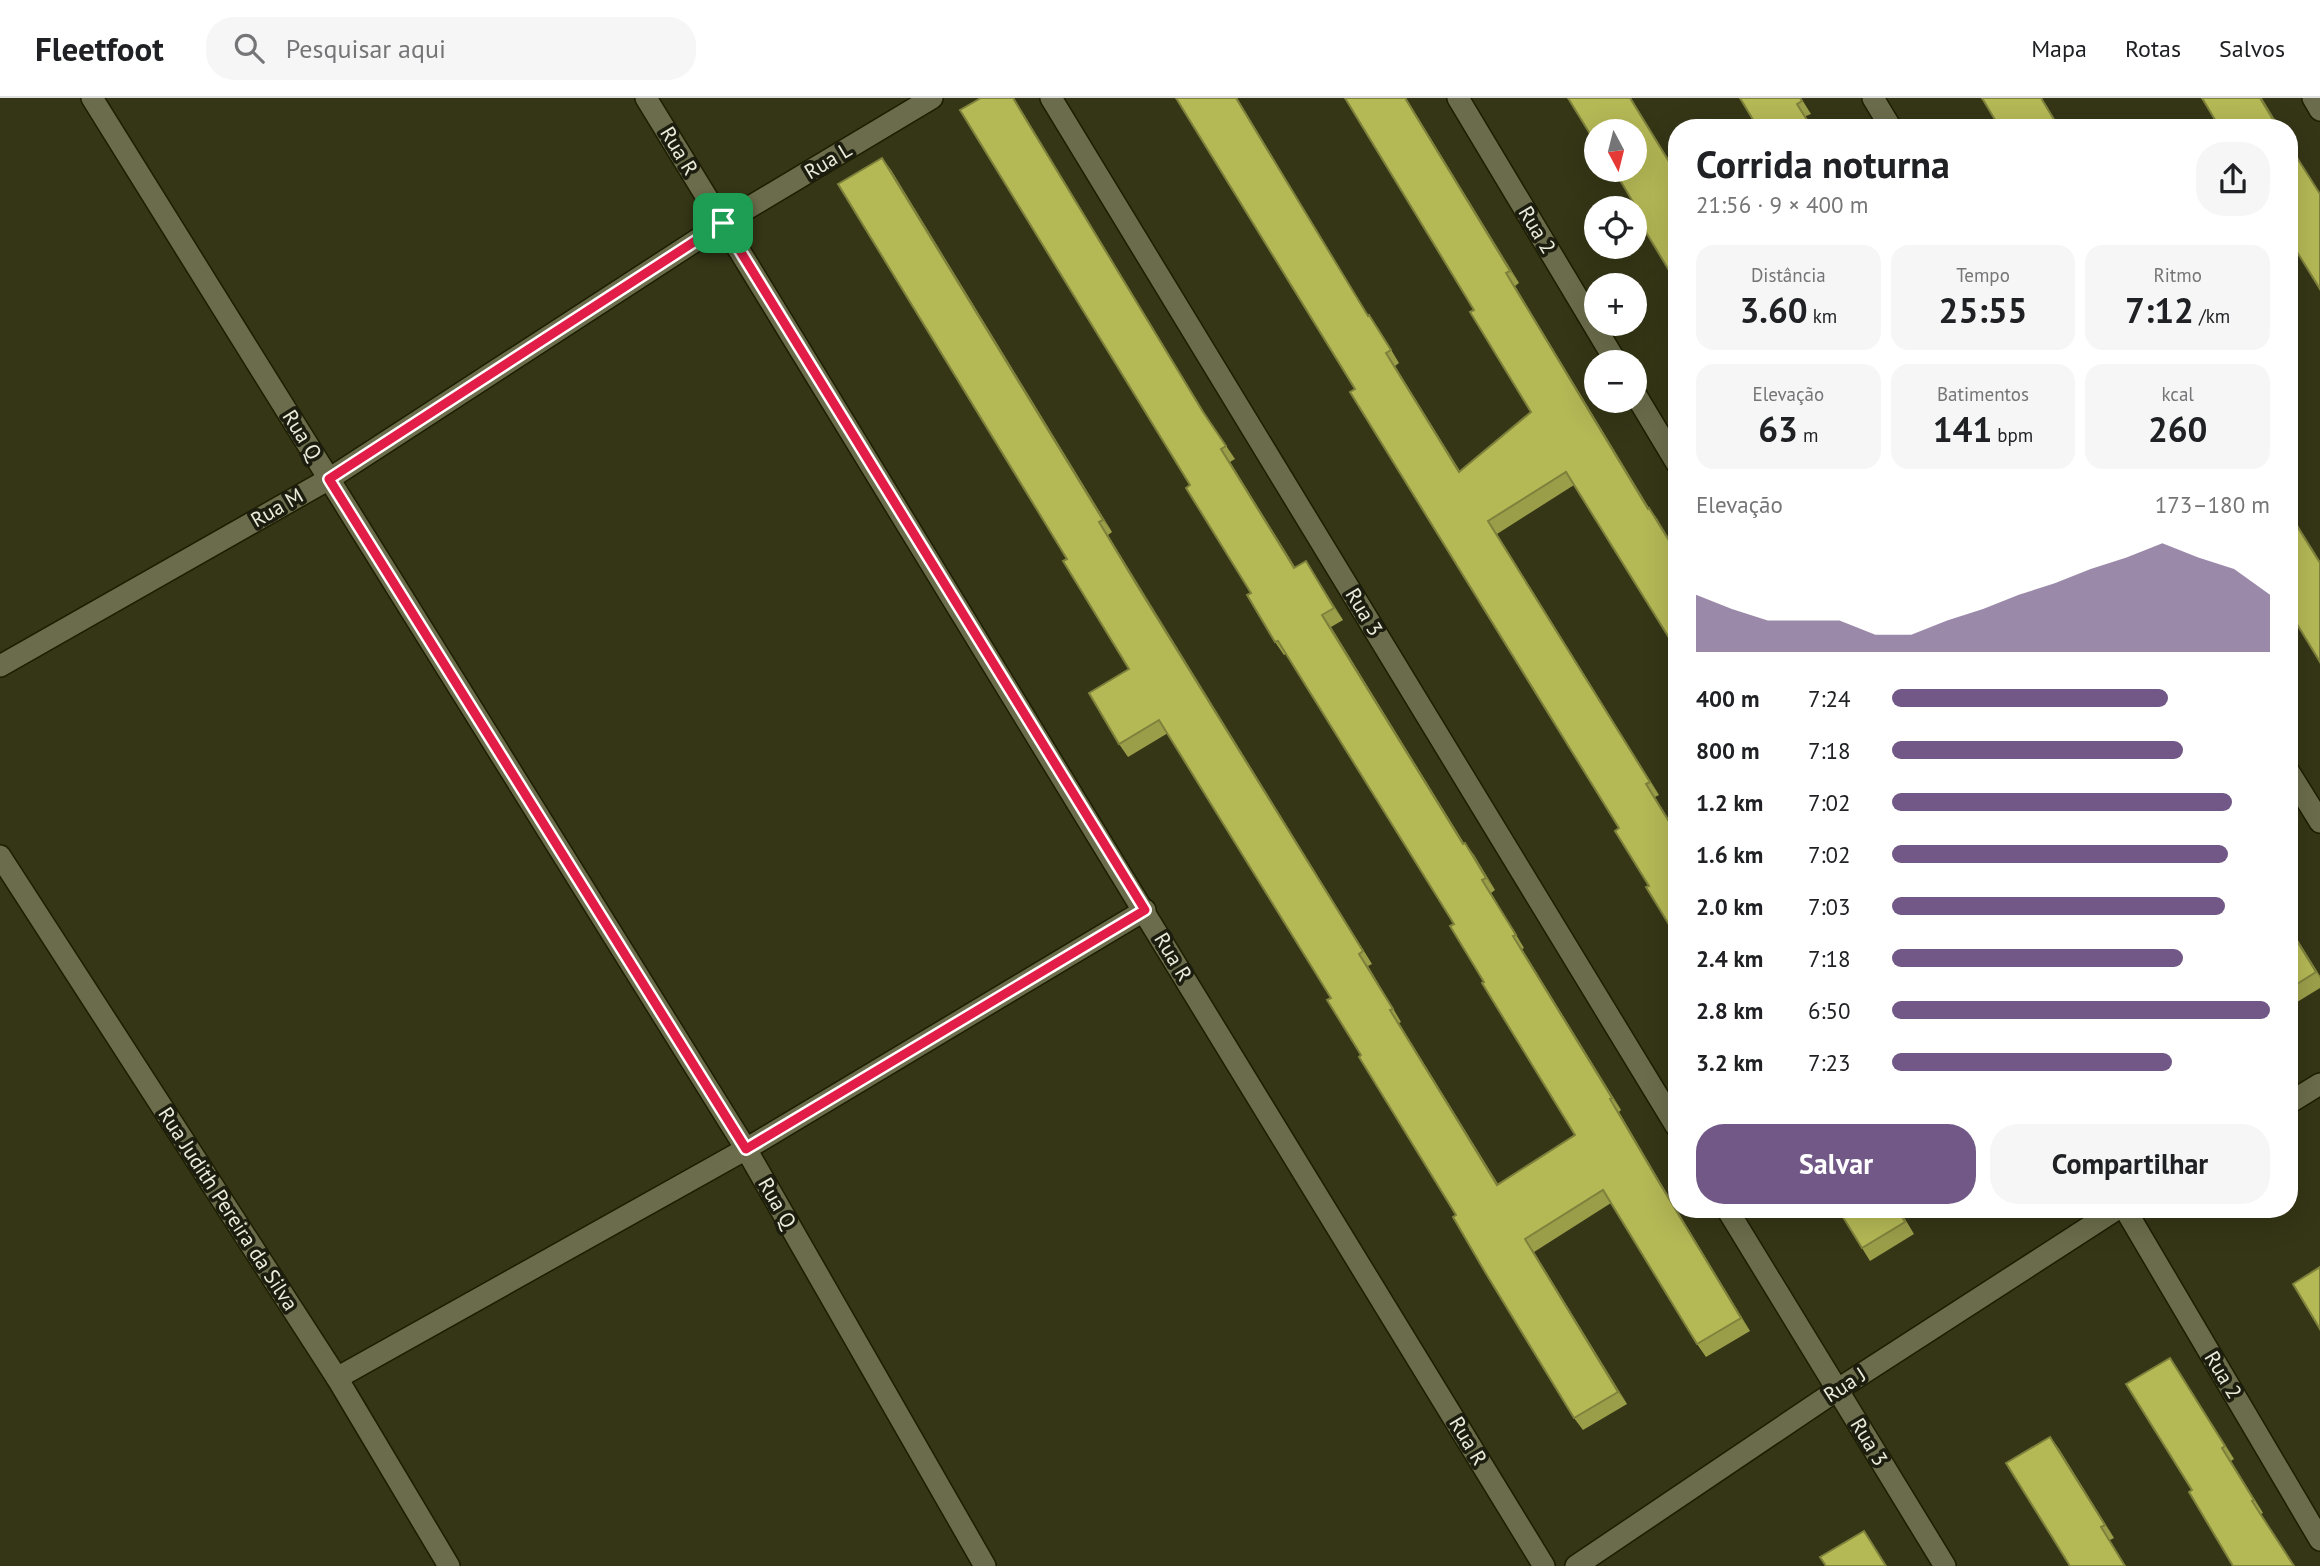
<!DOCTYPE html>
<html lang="pt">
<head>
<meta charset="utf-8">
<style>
	:root { --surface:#fff; --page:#f6f6f6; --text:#202124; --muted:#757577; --line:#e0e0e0; --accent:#715886 }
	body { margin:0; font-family:"PT Sans",sans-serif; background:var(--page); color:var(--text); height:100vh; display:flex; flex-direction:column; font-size:26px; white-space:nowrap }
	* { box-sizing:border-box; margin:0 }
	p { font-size:23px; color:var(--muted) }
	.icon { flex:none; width:38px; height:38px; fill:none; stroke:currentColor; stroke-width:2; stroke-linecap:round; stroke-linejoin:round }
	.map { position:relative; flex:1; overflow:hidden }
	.side { position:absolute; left:1668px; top:21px; width:630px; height:1099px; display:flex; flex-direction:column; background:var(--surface); border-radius:28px; box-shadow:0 7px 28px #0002 }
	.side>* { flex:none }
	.needle { width:46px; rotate:173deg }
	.buttons { position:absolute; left:1584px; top:21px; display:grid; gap:14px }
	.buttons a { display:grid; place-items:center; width:63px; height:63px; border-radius:50%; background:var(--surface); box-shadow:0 7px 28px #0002; font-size:35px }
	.pin { position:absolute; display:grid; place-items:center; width:60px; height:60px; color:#fff; margin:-30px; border-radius:14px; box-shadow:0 4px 10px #0006 }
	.round { display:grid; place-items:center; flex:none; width:74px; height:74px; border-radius:28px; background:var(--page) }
	.head { display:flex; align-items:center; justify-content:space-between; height:119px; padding:0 28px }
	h1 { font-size:38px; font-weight:700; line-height:52px }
	.figures { display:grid; grid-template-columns:repeat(3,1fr); gap:10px; height:119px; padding:7px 28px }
	.figures div { display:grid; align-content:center; border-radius:18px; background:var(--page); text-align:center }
	.figures b { font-size:35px; font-weight:700 }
	.figures small { font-size:19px; font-weight:400 }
	.figures p { font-size:19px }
	.chart { height:196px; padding:14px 28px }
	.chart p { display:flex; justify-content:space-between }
	.chart svg { width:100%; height:126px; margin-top:7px; fill:var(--accent); opacity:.7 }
	.cta { display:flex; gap:14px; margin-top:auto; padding:14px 28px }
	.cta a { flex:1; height:80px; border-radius:28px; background:var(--accent); color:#fff; font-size:28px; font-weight:700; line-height:80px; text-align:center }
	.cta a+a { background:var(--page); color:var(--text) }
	ul { padding:0 28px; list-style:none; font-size:23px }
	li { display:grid; grid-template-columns:112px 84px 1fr; align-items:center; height:52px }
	li i { height:18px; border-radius:9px; background:var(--accent) }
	header { display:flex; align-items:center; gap:42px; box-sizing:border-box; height:98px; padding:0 35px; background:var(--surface); border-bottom:2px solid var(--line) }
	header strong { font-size:33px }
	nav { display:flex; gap:38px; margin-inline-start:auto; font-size:24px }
	.search { width:490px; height:63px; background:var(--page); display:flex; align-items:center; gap:18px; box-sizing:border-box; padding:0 24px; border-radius:28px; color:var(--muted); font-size:26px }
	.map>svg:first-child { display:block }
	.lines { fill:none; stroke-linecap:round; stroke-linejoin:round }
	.minor-casing { stroke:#1d1d00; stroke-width:24 }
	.minor { stroke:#6a6c4b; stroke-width:21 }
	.wall { fill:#9b9e49 }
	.shaded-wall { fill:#7e813c }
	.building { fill:#b4b855; stroke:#7e813c; stroke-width:2 }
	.route-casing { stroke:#fff; stroke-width:14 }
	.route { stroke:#e11d48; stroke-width:9 }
	.labels { text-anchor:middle; stroke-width:7; stroke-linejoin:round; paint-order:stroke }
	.street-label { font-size:21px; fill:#eaebd9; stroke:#1c1d0f }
</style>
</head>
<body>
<header>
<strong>Fleetfoot</strong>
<div class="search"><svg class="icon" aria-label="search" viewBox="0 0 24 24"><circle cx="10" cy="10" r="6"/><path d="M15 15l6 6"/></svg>Pesquisar aqui</div>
<nav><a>Mapa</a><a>Rotas</a><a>Salvos</a></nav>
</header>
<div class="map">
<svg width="2320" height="1468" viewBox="0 0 2320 1468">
	<rect width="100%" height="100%" fill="#353616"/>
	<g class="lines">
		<g class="minor-casing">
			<g id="minor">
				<polyline points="92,0 746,1051 985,1468"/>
				<polyline points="646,0 1544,1468"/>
				<polyline points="1051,0 1676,1028"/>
				<polyline points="1458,0 1616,264"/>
				<polyline points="1873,0 1891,30"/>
				<polyline points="2313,0 2320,12"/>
				<polyline points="1634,294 1676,364"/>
				<polyline points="0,568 329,381 723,125 932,0"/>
				<polyline points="2289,674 2320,724"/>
				<polyline points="0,758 337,1280 449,1468"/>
				<polyline points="2289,1005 2320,986"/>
				<polyline points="1727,1111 1945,1468"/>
				<polyline points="2125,1111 2320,1442"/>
				<polyline points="337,1280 746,1051 1145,812"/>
				<polyline points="1576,1468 1837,1292 2117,1111"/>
			</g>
		</g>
		<use href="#minor" class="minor"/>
	</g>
	<g class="wall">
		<polygon points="1176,0 1237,0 1368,217 1378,230 1399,265 1395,268 1460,373 1531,314 1474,212 1406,0 1519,185 1515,188 1649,410 1658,422 1574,387 1497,436 1659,697 1655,699 1676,733 1676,838 1649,788 1619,730 1355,291"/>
		<polygon points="1568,0 1631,0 1676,74 1676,184 1596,33 1596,45"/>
		<polygon points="1801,0 1811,16 1806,18 1758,30"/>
		<polygon points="882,60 891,72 1112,434 1108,437 1147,502 1372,866 1368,868 1401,924 1399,925 1498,1086 1575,1037 1484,884 1454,826 1286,556 1284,557 1275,544 1251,495 1212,327 1235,361 1230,364 1295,469 1314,476 1343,522 1331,529 1464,745 1465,745 1474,757 1495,792 1491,795 1524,850 1522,851 1621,1012 1619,1014 1666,1094 1750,1233 1706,1259 1697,1246 1611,1105 1534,1154 1627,1306 1583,1332 1574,1320 1456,1117 1361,957 1331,900 1168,635 1128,659 1119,646 1129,571 1067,461"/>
		<polygon points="2289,828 2320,878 2320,890 2289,909"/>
		<polygon points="1899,1111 1914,1136 1870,1163 1862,1150"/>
		<polygon points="2170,1260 2234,1361 2231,1363 2263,1415 2261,1416 2192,1392"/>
		<polygon points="2050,1339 2059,1351 2114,1440 2110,1442 2006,1365"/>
	</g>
	<g class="shaded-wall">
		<polygon points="1013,0 1014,0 1212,327 1235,361 1203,314"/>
		<polygon points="1236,0 1237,0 1376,231 1368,218"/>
		<polygon points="1405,0 1406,0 1519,185 1510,173"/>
		<polygon points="1630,0 1631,0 1676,76"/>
		<polygon points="2041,0 2042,0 2060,30 2059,30"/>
		<polygon points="2260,0 2262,0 2280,30 2278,30"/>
		<polygon points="882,60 891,72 1112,434 1103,422"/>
		<polygon points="1506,175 1515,188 1657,423 1648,411"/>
		<polygon points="1386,255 1395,268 1468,387 1459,374"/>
		<polygon points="1221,351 1230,364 1303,482 1294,470"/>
		<polygon points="1649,410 1658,422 1676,452 1676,454"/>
		<polygon points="2289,413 2320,463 2320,465 2289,415"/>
		<polygon points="1488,423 1497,436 1659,697 1650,684"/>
		<polygon points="1099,424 1108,437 1372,866 1138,489"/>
		<polygon points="1306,463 1314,476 1343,522 1334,510"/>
		<polygon points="1322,517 1331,529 1472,759 1463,746"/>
		<polygon points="1646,686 1676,733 1676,735"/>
		<polygon points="1465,745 1474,757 1495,792 1486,780"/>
		<polygon points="1482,782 1491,795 1524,850 1516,837"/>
		<polygon points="2289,828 2320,878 2320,880 2289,830"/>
		<polygon points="1513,838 1522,851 1621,1012 1612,1000"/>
		<polygon points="1359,856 1368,868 1401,924 1393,911"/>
		<polygon points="1390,912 1399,925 1506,1099 1497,1087"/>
		<polygon points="1610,1001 1619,1014 1666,1094 1750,1233 1741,1220 1657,1081"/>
		<polygon points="1525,1141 1534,1154 1627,1306 1618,1294"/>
		<polygon points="2170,1260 2179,1273 2234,1361 2225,1348"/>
		<polygon points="2050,1339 2059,1351 2114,1440 2105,1427"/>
		<polygon points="2222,1350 2231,1363 2263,1415 2254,1402"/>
	</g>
	<g class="building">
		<polygon points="981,0 1013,0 1203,314 1226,348 1221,351 1294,470 1306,463 1334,510 1322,517 1463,746 1465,745 1486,780 1482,782 1516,837 1513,838 1612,1000 1610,1001 1657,1081 1741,1220 1697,1246 1603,1092 1525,1141 1618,1294 1574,1320 1485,1174 1453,1119 1456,1117 1359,959 1361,957 1327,902 1331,900 1159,622 1119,646 1089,595 1129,571 1063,463 1067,461 838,86 882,60 1103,422 1099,424 1138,489 1363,853 1359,856 1393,911 1390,912 1497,1087 1575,1037 1482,885 1484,884 1450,828 1454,826 1278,543 1275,544 1247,497 1251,495 1186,390 1190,387 960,12"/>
		<polygon points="1176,0 1236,0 1368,218 1369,217 1391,252 1386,255 1459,374 1531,314 1470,214 1474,212 1345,0 1405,0 1510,173 1506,175 1648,411 1649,410 1676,454 1676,551 1566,374 1488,423 1650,684 1646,686 1676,735 1676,838 1646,789 1649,788 1615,733 1619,730 1350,294 1355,291"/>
		<polygon points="1568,0 1630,0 1676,75 1671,78 1676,87 1676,184 1635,116 1639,114 1614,72 1634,72 1634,33 1596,33 1596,43 1595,44"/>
		<polygon points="1740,0 1800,0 1802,3 1797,6 1812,30 1758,30"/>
		<polygon points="1982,0 2041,0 2059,30 2000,30"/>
		<polygon points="2202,0 2260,0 2278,30 2220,30"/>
		<polygon points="2289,47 2320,96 2320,191 2289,141"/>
		<polygon points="2289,415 2320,465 2320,564 2289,513"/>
		<polygon points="2289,830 2316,874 2289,891"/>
		<polygon points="1838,1111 1898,1111 1905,1124 1862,1150"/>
		<polygon points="2320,1169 2320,1231 2293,1186"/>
		<polygon points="2170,1260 2225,1348 2222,1350 2254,1402 2252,1403 2294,1468 2233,1468 2189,1394 2192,1392 2126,1286"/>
		<polygon points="2050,1339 2105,1427 2101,1429 2125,1468 2070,1468 2006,1365"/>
		<polygon points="1864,1433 1886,1468 1826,1468 1820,1459"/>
	</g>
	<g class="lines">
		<g class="route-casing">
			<polygon id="route" points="723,125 1145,812 746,1051 329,381"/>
		</g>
		<use href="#route" class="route"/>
	</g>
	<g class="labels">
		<g class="street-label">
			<text transform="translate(679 53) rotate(59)" y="7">Rua R</text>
			<text transform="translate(828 63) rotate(-31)" y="7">Rua L</text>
			<text transform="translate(1537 132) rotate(59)" y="7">Rua 2</text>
			<text transform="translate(302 337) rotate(58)" y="7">Rua Q</text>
			<text transform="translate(277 410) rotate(-30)" y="7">Rua M</text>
			<text transform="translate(1364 514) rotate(59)" y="7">Rua 3</text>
			<text transform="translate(1173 859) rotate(59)" y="7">Rua R</text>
			<text transform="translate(777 1105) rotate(60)" y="7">Rua Q</text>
			<text transform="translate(228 1111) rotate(57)" y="7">Rua Judith Pereira da Silva</text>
			<text transform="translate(2223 1277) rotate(59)" y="7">Rua 2</text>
			<text transform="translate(1845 1287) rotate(-33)" y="7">Rua J</text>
			<text transform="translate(1468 1343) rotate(59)" y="7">Rua R</text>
			<text transform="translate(1869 1344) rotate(59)" y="7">Rua 3</text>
		</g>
	</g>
</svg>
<div class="buttons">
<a><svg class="needle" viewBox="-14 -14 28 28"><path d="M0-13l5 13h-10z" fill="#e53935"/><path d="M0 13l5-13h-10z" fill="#757577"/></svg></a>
<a><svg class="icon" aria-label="locate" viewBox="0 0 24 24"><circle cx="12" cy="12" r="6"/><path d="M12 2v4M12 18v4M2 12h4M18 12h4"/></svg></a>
<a>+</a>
<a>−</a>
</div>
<div class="pin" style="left:723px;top:125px;background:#1e9e55"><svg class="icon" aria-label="arrive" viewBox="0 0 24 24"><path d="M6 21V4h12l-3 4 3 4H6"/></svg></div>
<section class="side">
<div class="head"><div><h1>Corrida noturna</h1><p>21:56 · 9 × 400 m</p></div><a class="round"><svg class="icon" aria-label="share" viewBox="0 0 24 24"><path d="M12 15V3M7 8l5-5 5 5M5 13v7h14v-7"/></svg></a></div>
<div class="figures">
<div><p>Distância</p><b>3.60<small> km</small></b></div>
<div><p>Tempo</p><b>25:55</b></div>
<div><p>Ritmo</p><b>7:12<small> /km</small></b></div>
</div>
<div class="figures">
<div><p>Elevação</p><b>63<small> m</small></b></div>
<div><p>Batimentos</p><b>141<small> bpm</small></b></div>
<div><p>kcal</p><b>260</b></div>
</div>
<div class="chart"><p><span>Elevação</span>173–180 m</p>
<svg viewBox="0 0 160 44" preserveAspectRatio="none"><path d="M0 44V24L10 29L20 33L30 33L40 33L50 38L60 38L70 33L80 29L90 24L100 20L110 15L120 11L130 6L140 11L150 15L160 24V44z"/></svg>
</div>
<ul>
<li><b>400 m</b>7:24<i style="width:73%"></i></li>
<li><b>800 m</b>7:18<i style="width:77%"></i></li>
<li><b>1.2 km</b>7:02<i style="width:90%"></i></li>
<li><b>1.6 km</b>7:02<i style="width:89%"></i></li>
<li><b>2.0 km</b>7:03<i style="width:88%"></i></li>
<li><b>2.4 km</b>7:18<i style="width:77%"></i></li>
<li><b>2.8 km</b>6:50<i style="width:100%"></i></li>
<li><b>3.2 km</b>7:23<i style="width:74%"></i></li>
</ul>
<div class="cta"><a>Salvar</a><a>Compartilhar</a></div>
</section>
</div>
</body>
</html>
